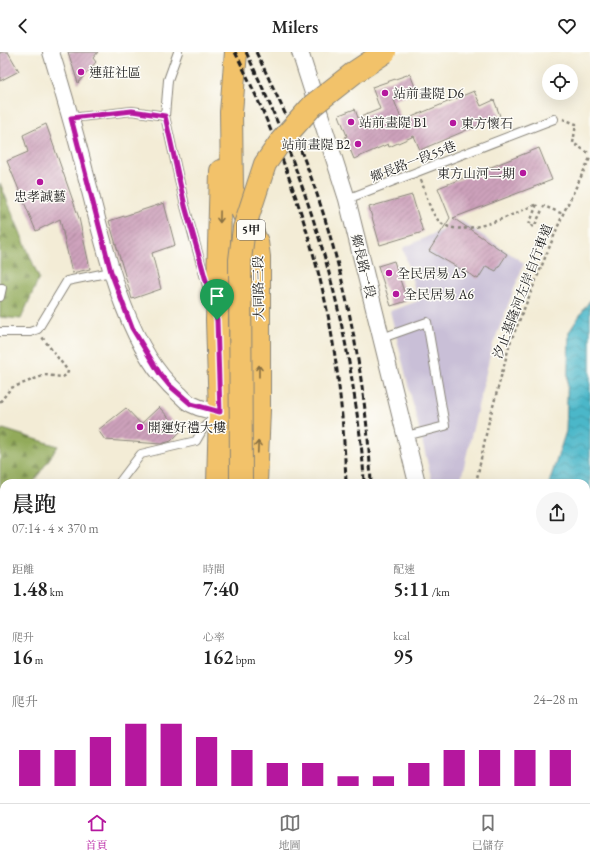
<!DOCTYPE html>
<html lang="zh-TW">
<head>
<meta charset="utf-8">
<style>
	:root { --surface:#fff; --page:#f6f6f6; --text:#222; --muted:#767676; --line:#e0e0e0; --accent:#b5179e }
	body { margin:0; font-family:"EB Garamond","Noto Serif TC",serif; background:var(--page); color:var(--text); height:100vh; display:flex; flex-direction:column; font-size:15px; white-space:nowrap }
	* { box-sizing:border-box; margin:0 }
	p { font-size:13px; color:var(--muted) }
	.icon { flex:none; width:22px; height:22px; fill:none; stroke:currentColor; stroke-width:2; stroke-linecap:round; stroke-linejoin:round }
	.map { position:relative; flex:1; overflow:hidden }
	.panel { position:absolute; left:0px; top:427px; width:590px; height:324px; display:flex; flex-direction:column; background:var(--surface); border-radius:12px 12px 0 0; box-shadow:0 4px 16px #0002 }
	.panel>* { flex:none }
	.buttons { position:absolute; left:542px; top:12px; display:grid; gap:8px }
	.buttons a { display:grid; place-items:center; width:36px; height:36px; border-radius:50%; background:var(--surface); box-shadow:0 4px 16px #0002; font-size:20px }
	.pin { position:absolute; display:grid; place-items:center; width:34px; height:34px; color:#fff; margin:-41px -17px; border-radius:50% 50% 50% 0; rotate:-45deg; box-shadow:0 0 4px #0007 }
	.pin .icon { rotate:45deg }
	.round { display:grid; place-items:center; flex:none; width:42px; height:42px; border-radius:21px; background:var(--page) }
	.head { display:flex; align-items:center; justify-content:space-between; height:68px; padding:0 12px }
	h1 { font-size:22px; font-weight:600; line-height:30px }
	.metrics { display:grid; grid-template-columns:repeat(3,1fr); gap:6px; height:68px; padding:4px 12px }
	.metrics div { display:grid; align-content:center }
	.metrics b { font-size:20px; font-weight:600 }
	.metrics small { font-size:11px; font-weight:400 }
	.metrics p { font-size:11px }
	.chart { height:112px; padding:8px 12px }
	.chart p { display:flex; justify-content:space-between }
	.chart svg { width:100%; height:72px; margin-top:4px; stroke:var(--accent); stroke-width:6 }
	header { display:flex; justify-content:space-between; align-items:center; height:52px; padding:0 12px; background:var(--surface); font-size:18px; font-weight:600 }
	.tabs { display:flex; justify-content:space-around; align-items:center; height:56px; border-top:1px solid var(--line); background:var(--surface); font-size:11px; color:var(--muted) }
	.tabs a { display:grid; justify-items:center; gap:2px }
	.tabs .selected { color:var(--accent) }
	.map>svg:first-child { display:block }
	.built { fill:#e9d2ed }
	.industrial { fill:#c9bfd7 }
	.forest { fill:url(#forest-firs); stroke:#57633b }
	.garden { fill:#b8c465; stroke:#6a7040 }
	.water { fill:url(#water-waves); stroke:#346a72 }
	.building { fill:url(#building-hatch) }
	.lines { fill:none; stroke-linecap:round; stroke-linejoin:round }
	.service-casing { stroke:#888479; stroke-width:10 }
	.minor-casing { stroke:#888479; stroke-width:18 }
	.primary-casing { stroke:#888479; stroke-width:24 }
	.motorway-casing { stroke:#888479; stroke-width:24 }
	.path { stroke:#888479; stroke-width:2.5; stroke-dasharray:3 3; stroke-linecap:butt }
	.service { stroke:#fff; stroke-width:8 }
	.minor { stroke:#fff; stroke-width:16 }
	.primary { stroke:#f2c26a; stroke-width:22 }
	.motorway { stroke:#f2c26a; stroke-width:22 }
	.rail { stroke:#1c1c1c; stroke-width:3; stroke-dasharray:6 3; stroke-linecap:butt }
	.motorway-bridge-casing { stroke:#888479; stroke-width:24; stroke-linecap:butt }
	.motorway-bridge { stroke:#f2c26a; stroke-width:22 }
	.oneway { stroke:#876f43 }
	.route-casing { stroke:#fff; stroke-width:8 }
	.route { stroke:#b5179e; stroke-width:5 }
	.poi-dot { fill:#b5179e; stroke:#fdfcf7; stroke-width:1.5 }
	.labels { text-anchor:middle; stroke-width:3; stroke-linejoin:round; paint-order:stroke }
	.shield { fill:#fdfcf7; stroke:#605f5e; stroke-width:1 }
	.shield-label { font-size:12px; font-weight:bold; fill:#1c1c1c }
	.poi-label { font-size:13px; fill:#1c1c1c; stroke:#fdfcf7; text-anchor:start }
	.street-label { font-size:13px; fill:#1c1c1c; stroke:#fdfcf7 }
</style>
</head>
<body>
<header><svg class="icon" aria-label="back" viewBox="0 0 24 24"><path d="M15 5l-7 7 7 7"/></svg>Milers<svg class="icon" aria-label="heart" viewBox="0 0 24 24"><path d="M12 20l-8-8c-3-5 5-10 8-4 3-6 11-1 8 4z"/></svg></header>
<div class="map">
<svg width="590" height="751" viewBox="0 0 590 751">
	<defs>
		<pattern id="forest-firs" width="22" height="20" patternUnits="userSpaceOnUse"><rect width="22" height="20" fill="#92aa5a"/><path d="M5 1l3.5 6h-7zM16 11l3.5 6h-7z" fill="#768a4a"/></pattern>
		<pattern id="water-waves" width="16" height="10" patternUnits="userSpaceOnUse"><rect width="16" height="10" fill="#4cb7c9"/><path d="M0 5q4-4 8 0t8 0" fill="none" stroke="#3e94a2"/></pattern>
		<pattern id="building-hatch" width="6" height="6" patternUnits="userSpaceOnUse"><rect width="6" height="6" fill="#cea2bc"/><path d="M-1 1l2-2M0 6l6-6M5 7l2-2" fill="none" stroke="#a68398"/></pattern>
	</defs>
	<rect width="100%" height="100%" fill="#fdfcf7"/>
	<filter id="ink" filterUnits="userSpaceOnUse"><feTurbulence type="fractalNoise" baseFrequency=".025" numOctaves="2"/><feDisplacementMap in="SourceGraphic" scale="8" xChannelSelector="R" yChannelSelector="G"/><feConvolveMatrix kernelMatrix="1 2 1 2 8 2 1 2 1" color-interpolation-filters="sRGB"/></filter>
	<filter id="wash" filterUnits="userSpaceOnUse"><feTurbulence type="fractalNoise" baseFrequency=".012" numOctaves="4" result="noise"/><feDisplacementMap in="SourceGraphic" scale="16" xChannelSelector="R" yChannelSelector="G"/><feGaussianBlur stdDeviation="0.9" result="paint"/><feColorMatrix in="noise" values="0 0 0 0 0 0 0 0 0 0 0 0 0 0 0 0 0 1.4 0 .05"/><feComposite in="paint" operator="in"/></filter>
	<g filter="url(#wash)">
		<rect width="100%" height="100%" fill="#f3ecd6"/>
		<polygon class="built" points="0,636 4,636 4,747 107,747 105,751 0,751"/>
		<polygon class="industrial" points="461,169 524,211 492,295 460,431 447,431 432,429 390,259 418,249 403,196"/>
		<g class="forest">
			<polygon points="0,131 39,226 21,267 0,265"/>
			<polygon points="3,377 58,394 33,431 4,431 4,449 0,452 0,379"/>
		</g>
		<g class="garden">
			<polygon points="4,747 34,747 41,750 3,751"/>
			<polygon points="47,747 76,747 75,751 45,751"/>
		</g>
		<g class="water">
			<polygon points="590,248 590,646 586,662 586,431 549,431 566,379 569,280"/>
			<polygon points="487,747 567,747 566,751 486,751"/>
		</g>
		<g id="blocks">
			<g class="building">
				<polygon points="0,0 8,0 19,19 0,29"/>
				<polygon points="68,0 98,0 93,6 96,10 78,31"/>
				<polygon points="410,22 417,40 394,48 402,69 474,39 481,54 494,48 500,64 420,98 414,84 389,95 388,92 354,107 345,85 347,84 339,63 355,57 358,66 380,57 372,35"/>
				<polygon points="46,72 79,166 90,217 72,221 60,167 36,179 7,109 28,100 23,83"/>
				<polygon points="539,96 552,128 453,166 507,202 496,219 486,214 478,227 429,199 450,166 438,136"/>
				<polygon points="412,143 423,180 380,193 369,155"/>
				<polygon points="164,151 175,193 152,201 161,237 132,247 109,169"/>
				<polygon points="394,209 407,249 391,254 378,214"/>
				<polygon points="159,355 181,379 171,389 161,392 105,388 98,378 126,356 141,372"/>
			</g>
		</g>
	</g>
	<g filter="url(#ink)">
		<use href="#blocks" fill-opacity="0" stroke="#888479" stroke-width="1"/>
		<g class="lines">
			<g class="service-casing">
				<g id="service">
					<polyline points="165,64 185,154 209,241"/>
					<polyline points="71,66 132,59 165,64 168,28 178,0"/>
					<polyline points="347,147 554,67"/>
					<polyline points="0,236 2,236 0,245"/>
					<polyline points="0,280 30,280 38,277 67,229 111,220"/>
					<polyline points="382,286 427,270 445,374 406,384"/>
					<polyline points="119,431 141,402 196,389 204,375 217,363"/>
					<polyline points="0,587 4,585"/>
					<polyline points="261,751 263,747"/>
					<polyline points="300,751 301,747"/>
				</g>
			</g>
			<g class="minor-casing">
				<g id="minor">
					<path d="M51,0c12,40 24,79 34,120 18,67 38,173 93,221 4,3 8,9 13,11 11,6 27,8 39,8"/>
					<polyline points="300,0 347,147 417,431"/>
					<polyline points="395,751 396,747"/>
				</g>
			</g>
			<g class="primary-casing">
				<g id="primary">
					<polyline points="236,0 231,60 232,138 257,190 259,205 259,358 256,431"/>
					<polyline points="218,431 220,360 217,268 221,119"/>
					<polyline points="122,751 125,747"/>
					<polyline points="168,751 170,747"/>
				</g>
			</g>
			<g class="motorway-casing">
				<polyline id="motorway" points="135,751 138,747"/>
			</g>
			<g class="path">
				<polyline points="563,67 576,72 573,91 590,102"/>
				<path d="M421,128c5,13 8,30 17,40 20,23 77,-7 99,-16l-8,21 5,2 10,-21 19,8"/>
				<polyline points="0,350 11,336 45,323 62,325 67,323 68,319 42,285"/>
				<polyline points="476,431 488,373 510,291 563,162 590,106"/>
				<polyline points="0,498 4,497"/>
				<polyline points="331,751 332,747"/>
				<polyline points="370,751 374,747"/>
				<polyline points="413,751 414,747"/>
			</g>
			<use href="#service" class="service"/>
			<use href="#minor" class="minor"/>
			<use href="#primary" class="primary"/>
			<use href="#motorway" class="motorway"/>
			<g class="rail">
				<path d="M235,0c40,79 72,167 91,253 12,58 18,119 20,178"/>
				<path d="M246,0c51,107 87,212 106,328 5,34 11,69 12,103"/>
				<path d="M256,0c15,31 30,62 43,94 42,103 67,226 72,337"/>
				<polyline points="313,751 313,747"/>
				<polyline points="336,751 337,747"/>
				<polyline points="343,751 344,747"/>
			</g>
			<g class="motorway-bridge-casing">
				<polyline id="motorway-bridge" points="241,431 240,208 244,176 265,112 281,89 313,53 355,20 385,0"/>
			</g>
			<use href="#motorway-bridge" class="motorway-bridge"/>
		</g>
		<defs><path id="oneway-shaft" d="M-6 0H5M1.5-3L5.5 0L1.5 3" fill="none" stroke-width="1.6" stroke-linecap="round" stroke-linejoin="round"/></defs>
		<g class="oneway">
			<use href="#oneway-shaft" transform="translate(220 165) rotate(91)"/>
			<use href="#oneway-shaft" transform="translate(259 319) rotate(-90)"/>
			<use href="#oneway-shaft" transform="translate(258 395) rotate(-88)"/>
		</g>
	</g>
	<g class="lines" filter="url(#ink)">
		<g class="route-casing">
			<polygon id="route" points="132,59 165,64 185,154 217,268 220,360 191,352 169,333 160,322 132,276 111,220 71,66"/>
		</g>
		<use href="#route" class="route"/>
	</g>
	<g class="poi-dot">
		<circle cx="81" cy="20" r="4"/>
		<circle cx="385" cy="41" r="4"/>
		<circle cx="351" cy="70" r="4"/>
		<circle cx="453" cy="71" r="4"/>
		<circle cx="358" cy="92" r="4"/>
		<circle cx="523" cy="121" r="4"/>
		<circle cx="40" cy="130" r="4"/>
		<circle cx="389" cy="221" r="4"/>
		<circle cx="396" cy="242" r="4"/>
		<circle cx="140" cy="375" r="4"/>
	</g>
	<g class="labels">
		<rect class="shield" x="237" y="168" width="28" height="20" rx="3"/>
		<g class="shield-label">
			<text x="251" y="182">5甲</text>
		</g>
		<g class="poi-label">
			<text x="89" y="25">連莊社區</text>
			<text x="393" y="46">站前畫隄 D6</text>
			<text x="359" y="75">站前畫隄 B1</text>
			<text x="461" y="76">東方懷石</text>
			<text x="350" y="97" text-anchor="end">站前畫隄 B2</text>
			<text x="515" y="126" text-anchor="end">東方山河二期</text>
			<text x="40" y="149" text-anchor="middle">忠孝誠藝</text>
			<text x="397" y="226">全民居易 A5</text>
			<text x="404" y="247">全民居易 A6</text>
			<text x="148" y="380">開運好禮大樓</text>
		</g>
		<g class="street-label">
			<text transform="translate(413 109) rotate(-21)" y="5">鄉長路一段55巷</text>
			<text transform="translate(364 214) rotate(76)" y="5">鄉長路一段</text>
			<text transform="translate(258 236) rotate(-91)" y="5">大同路三段</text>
			<text transform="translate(522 239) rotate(-69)" y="5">汐止基隆河左岸自行車道</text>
		</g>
	</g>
</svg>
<div class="buttons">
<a><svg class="icon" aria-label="locate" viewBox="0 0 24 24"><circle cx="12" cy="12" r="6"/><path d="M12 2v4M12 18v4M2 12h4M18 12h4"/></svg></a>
</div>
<div class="pin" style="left:217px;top:268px;background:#1e9e55"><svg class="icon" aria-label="arrive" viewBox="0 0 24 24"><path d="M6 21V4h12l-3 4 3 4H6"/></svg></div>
<section class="panel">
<div class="head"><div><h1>晨跑</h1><p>07:14 · 4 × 370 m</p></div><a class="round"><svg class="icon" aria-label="share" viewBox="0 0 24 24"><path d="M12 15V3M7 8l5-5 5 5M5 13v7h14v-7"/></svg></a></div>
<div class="metrics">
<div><p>距離</p><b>1.48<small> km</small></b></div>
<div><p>時間</p><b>7:40</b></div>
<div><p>配速</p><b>5:11<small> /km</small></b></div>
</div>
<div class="metrics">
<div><p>爬升</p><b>16<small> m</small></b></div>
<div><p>心率</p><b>162<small> bpm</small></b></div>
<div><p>kcal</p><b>95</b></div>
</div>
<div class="chart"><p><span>爬升</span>24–28 m</p>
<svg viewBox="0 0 160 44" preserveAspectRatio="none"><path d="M5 44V22M15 44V22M25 44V14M35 44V6M45 44V6M55 44V14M65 44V22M75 44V30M85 44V30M95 44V38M105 44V38M115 44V30M125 44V22M135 44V22M145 44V22M155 44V22"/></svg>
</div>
</section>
</div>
<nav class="tabs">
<a class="selected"><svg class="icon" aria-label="home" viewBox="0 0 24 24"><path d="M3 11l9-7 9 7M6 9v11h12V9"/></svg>首頁</a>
<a><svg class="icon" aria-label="map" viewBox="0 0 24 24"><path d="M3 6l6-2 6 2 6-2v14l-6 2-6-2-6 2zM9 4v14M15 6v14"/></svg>地圖</a>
<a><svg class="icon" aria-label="saved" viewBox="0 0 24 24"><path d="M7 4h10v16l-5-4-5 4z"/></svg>已儲存</a>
</nav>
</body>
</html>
